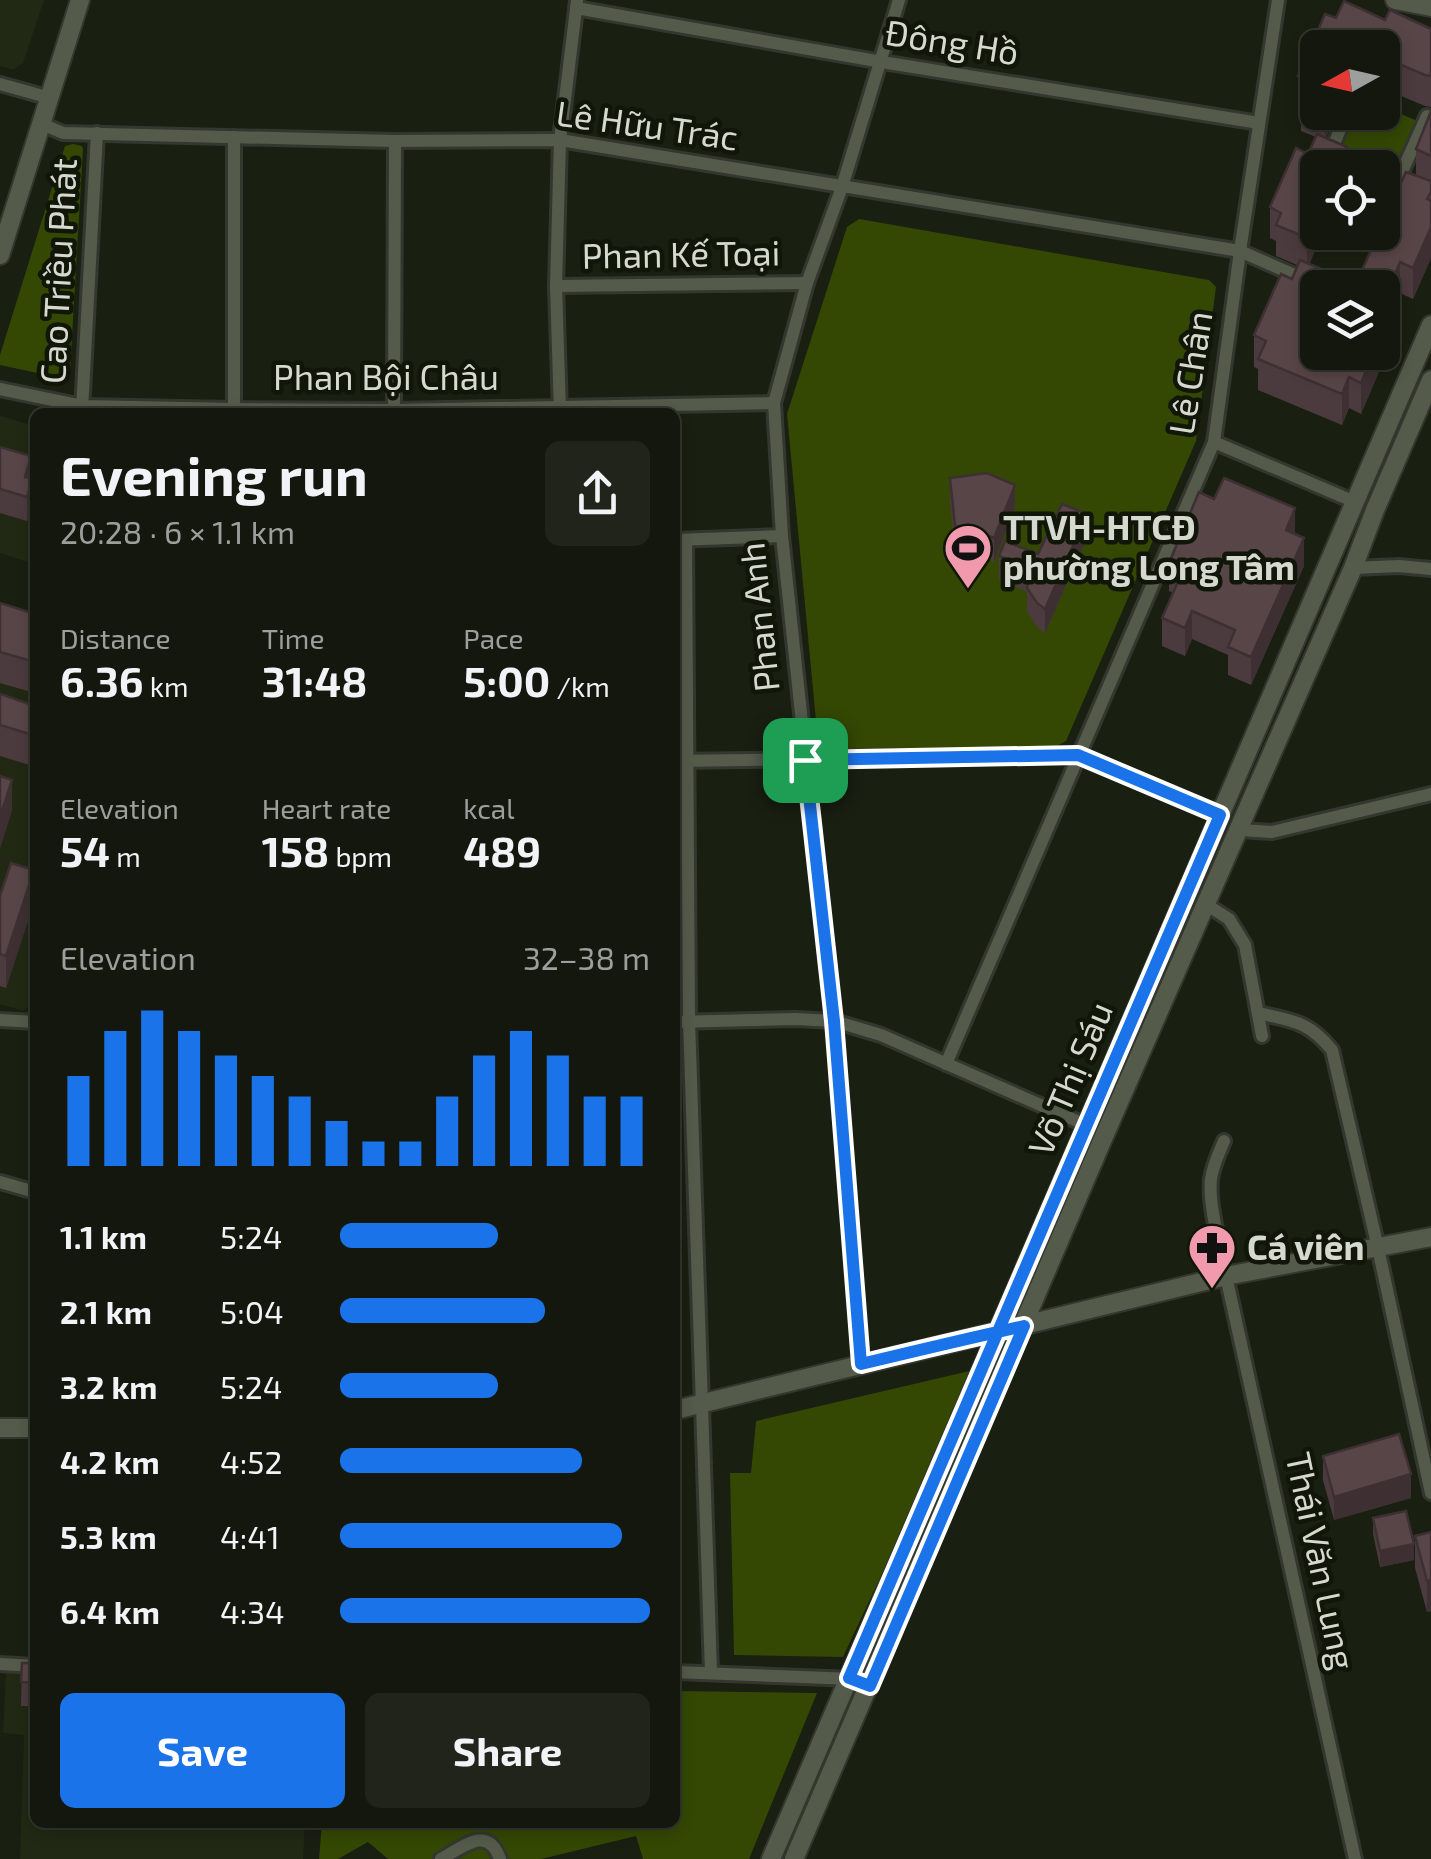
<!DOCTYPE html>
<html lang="en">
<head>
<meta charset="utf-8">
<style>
	:root { --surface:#13170d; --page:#20241b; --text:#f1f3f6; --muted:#9d9f9d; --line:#32362e; --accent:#1a73e8 }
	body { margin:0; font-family:"Exo 2",sans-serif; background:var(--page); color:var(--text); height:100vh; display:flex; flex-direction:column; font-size:38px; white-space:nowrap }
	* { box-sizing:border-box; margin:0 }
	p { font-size:32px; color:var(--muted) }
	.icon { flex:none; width:55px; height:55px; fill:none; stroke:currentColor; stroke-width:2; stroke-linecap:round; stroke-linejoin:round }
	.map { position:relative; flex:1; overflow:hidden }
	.side { position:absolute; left:30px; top:408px; width:650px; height:1420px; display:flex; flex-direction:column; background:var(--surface); border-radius:15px; box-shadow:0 5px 15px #0003,0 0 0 2px var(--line) }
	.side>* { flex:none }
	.needle { width:65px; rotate:262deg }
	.tools { position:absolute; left:1300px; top:30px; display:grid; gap:20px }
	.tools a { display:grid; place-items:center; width:100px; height:100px; border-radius:15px; background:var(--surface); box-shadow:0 5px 15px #0003,0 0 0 2px var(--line); font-size:50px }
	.pin { position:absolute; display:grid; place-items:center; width:85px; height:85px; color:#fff; margin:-42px; border-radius:20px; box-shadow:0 5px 15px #0006 }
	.round { display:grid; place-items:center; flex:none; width:105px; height:105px; border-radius:15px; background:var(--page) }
	.summary { display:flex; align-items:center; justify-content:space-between; height:170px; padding:0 30px }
	h1 { font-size:55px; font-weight:700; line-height:75px }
	.figures { display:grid; grid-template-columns:repeat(3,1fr); gap:15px; height:170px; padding:10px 30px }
	.figures div { display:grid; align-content:center }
	.figures b { font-size:42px; font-weight:700 }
	.figures small { font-size:28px; font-weight:400 }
	.figures p { font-size:28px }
	.chart { height:280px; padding:20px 30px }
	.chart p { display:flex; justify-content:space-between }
	.chart svg { width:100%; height:180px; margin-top:10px; stroke:var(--accent); stroke-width:6 }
	.primary-button { display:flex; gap:20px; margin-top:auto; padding:20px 30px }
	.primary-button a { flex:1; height:115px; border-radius:15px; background:var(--accent); color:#fff; font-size:40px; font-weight:700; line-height:115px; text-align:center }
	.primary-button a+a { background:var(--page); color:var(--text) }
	ul { padding:0 30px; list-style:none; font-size:32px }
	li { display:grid; grid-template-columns:160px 120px 1fr; align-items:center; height:75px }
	li i { height:25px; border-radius:12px; background:var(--accent) }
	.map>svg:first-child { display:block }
	.built { fill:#212914 }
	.green { fill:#344804 }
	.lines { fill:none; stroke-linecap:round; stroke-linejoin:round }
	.street-casing { stroke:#33372e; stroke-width:18 }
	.secondary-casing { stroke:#33372e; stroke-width:22 }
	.street { stroke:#545b4b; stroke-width:12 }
	.secondary { stroke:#545b4b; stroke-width:18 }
	.wall { fill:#4c3b3e }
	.shaded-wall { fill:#3e3032 }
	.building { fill:#584548; stroke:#3e3032; stroke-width:2.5 }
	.route-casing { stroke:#fff; stroke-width:20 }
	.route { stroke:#1a73e8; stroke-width:12 }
	.labels { text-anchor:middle; stroke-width:9; stroke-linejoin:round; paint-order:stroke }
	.street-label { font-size:35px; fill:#d5d9cf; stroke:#101608 }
	.poi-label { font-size:35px; font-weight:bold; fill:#d5d9cf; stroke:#101608; text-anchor:start }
</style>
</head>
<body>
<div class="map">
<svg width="1431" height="1859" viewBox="0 0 1431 1859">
	<rect width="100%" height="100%" fill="#191f11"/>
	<g class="built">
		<polygon points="0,0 44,0 23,63 13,70 0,66"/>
		<polygon points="0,416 35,426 35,564 0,553"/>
		<polygon points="0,606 35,619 35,1001 23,1011 0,1004"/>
		<polygon points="20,1670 35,1671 35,1822 305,1823 303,1859 20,1859 24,1735 3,1733 6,1672"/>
	</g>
	<g class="green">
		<polygon points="1383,106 1417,121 1393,177 1383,172 1382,168 1373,167 1338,151 1353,113 1382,112"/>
		<polygon points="73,144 82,146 83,149 70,371 66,377 61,378 0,365 0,355 65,146"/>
		<polygon points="859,219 1209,280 1216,287 1196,441 1066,741 1053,748 827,749 818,742 787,414 847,227"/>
		<polygon points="978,1369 843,1657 734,1655 730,1473 751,1473 756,1421"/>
		<polygon points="675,1691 817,1693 749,1859 643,1859 636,1836 541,1859 388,1859 368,1842 338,1859 319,1859 322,1823 675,1822"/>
	</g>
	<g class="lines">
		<g class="street-casing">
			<g id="street">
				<polyline points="576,8 882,62 1259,123"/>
				<polyline points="0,84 50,98"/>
				<polyline points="42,124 63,133 395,141 560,140 1240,251 1324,288"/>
				<polyline points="1330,154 1347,112"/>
				<polyline points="1392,181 1400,176 1427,116"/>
				<polyline points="556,286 807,283"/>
				<polyline points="0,389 82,406 234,409 394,410 774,403"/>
				<polyline points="82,410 97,133"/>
				<polyline points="234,412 234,137"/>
				<polyline points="394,412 395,141"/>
				<polyline points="560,412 556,286 560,140 577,1"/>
				<polyline points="1214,442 1355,502"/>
				<polyline points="675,540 782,536"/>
				<polyline points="686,540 689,1021 711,1672"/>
				<polyline points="1353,568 1399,566 1431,569"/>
				<polyline points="675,761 1079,755 1220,815"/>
				<polyline points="1240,830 1272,832 1431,794"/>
				<polyline points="1207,905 1229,919 1245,945 1262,1036"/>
				<path d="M1258,1013c35,8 50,8 74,37l46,198 53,245"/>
				<polyline points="0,1020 35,1022"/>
				<polyline points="675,1022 795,1019 834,1021 881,1035 1086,1125"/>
				<polyline points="946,1064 1214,442 1240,251 1278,0"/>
				<path d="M1224,1141c-5,12 -11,24 -13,38 -3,26 10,70 15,97l129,583"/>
				<polyline points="0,1182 35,1192"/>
				<polyline points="861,1364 834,1021 782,536 774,403 807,283 842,187 899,0"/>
				<polyline points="0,1664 35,1666"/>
				<polyline points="675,1672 854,1679"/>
				<path d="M441,1859c22,-12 47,-35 59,0"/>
			</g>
		</g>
		<g class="secondary-casing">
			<g id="secondary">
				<polyline points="1395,0 1431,7"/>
				<polyline points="0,255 80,0"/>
				<polyline points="675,1410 1226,1276 1431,1237"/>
				<polyline points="0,1428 35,1428"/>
				<polyline points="771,1859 1431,325"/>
				<polyline points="794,1859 1102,1141 1353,568 1375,510 1431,380"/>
			</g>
		</g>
		<use href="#street" class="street"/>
		<use href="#secondary" class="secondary"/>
	</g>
	<g class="wall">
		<polygon points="1336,18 1385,20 1431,29 1431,107 1425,106 1382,88 1382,48 1318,48 1318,112 1336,112 1326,138 1347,168 1318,232 1323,232 1309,264 1356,284 1416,175 1416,149 1431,111 1431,258 1413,299 1400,293 1393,310 1390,309 1386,318 1388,350 1361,414 1349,408 1342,425 1258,390 1258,369 1254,367 1254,335 1292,279 1297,265 1276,256 1276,241 1270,238 1270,207 1308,154 1316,137 1301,131 1301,108 1298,107 1298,76"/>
		<polygon points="0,447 31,478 32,502 27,521 0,513"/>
		<polygon points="950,478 1015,508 994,562 966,550 955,550 950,502"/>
		<polygon points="1295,534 1304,566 1251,685 1228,675 1228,655 1192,639 1185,656 1162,646 1162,618 1173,593 1169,591 1169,563"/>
		<polygon points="1087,537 1045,633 1037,627 1027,611 1027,592 999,580 999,556 1038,554"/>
		<polygon points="0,603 35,614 35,679 31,692 0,683"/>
		<polygon points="0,694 35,706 33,766 0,756"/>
		<polygon points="0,896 34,902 6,988 0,986"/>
		<polygon points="1323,1456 1411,1498 1334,1520 1323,1480"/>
		<polygon points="1373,1518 1414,1560 1380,1567 1373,1534"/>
		<polygon points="1431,1532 1431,1611 1427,1612 1415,1568 1415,1536"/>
		<polygon points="22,1663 35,1663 35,1706 21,1706"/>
	</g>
	<g class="shaded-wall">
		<polygon points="1325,112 1336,112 1325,141"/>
		<polygon points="1347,147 1347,168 1338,168"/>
		<polygon points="1318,214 1318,232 1323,232 1307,270 1307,238"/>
		<polygon points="1431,227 1431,258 1413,299 1413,268"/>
		<polygon points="1400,262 1400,293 1393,310 1393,279"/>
		<polygon points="1390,277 1390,309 1382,327 1382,296"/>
		<polygon points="1388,319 1388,350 1361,414 1361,383 1374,352 1382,352 1382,332"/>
		<polygon points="1349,377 1349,408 1342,425 1342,394"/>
		<polygon points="31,456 31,480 25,500 25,477"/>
		<polygon points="32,479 32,502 27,521 27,497"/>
		<polygon points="1015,485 1015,508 994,562 994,538"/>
		<polygon points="1295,508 1295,536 1286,530"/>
		<polygon points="1087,514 1087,537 1045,633 1045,609"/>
		<polygon points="1304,538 1304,566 1251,685 1251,657"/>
		<polygon points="1192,611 1192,639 1185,656 1185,628"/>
		<polygon points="35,648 35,679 31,692 31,661"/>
		<polygon points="35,729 35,760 33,766 33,735"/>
		<polygon points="12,780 12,811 0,849 0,817"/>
		<polygon points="34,870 34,902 6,988 6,956"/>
		<polygon points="1411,1474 1411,1498 1334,1520 1334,1497"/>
		<polygon points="1414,1544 1414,1560 1380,1567 1380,1551"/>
		<polygon points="1431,1580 1431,1611 1427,1612 1427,1581"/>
	</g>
	<g class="building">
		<polygon points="1344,1 1385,20 1390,10 1431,29 1431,76 1425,75 1382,57 1382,48 1318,48 1318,107 1301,100 1309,79 1298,76 1325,14 1336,18"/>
		<polygon points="1431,111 1431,156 1416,149"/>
		<polygon points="1317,134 1347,147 1338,168 1318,168 1318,214 1307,238 1276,225 1281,213 1270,207 1296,148 1308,154"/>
		<polygon points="1406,172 1431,181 1431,192 1427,199 1431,201 1431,227 1413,268 1400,262 1393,279 1390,277 1382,296 1382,288 1318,288 1318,352 1374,352 1361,383 1349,377 1342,394 1258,359 1266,341 1254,335 1281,274 1292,279 1300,260 1356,284 1379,232 1382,232 1382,224"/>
		<polygon points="1382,316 1388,319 1382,332"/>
		<polygon points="0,447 31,456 25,477 32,479 27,497 0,489"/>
		<polygon points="987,473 1015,485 994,538 966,527 955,526 950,478"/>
		<polygon points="1224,478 1295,508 1286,530 1304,538 1251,657 1228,647 1235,630 1192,611 1185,628 1162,618 1183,570 1169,563 1199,492 1214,499"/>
		<polygon points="1062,504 1087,514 1045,609 1037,603 1027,588 1032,570 999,556 1005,541 1038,554"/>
		<polygon points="0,603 35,614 35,648 31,661 0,652"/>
		<polygon points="0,694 35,706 35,729 33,735 0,725"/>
		<polygon points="0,776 12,780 0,817"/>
		<polygon points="11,863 34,870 6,956 0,954 0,896"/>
		<polygon points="1399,1434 1411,1474 1334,1497 1323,1456"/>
		<polygon points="1406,1511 1414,1544 1380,1551 1373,1518"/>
		<polygon points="1431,1532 1431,1580 1427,1581 1415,1536"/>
		<polygon points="22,1663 35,1663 35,1683 21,1682"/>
	</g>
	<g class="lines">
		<g class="route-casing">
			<path id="route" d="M805,760l29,261 27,343c54,-13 109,-26 163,-38l-154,360 -21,-8 371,-863 -142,-60 -273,5"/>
		</g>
		<use href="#route" class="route"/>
	</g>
	<defs>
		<g id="stadium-pin" transform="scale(2.5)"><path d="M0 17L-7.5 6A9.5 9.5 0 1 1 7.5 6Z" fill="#f29aad" stroke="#101608"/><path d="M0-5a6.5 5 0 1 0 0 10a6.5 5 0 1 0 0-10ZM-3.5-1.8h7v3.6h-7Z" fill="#111"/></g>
		<g id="pharmacy-pin" transform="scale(2.5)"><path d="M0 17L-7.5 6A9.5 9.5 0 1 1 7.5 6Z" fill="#f29aad" stroke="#101608"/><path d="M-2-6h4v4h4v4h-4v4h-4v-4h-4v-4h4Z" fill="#111"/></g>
	</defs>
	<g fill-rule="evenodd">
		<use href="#stadium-pin" x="968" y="548"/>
		<use href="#pharmacy-pin" x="1212" y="1248"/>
	</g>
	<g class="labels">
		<g class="street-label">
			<text transform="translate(952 43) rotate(9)" y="12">Đông Hồ</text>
			<text transform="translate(647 126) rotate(8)" y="12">Lê Hữu Trác</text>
			<text transform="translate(681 255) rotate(-1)" y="12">Phan Kế Toại</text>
			<text transform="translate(59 271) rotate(-87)" y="12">Cao Triều Phát</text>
			<text transform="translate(1191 373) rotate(-81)" y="12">Lê Chân</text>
			<text x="386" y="390">Phan Bội Châu</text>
			<text transform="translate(760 617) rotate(-96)" y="12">Phan Anh</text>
			<text transform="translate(1071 1079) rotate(-67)" y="12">Võ Thị Sáu</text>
			<text transform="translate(1320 1561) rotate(78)" y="12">Thái Văn Lung</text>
		</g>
		<g class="poi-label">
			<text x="1003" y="540">TTVH-HTCĐ<tspan x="1003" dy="40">phường Long Tâm</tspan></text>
			<text x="1247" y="1260">Cá viên</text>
		</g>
	</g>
</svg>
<div class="tools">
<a><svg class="needle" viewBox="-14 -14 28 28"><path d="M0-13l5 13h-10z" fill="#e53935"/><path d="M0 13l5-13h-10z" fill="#9d9f9d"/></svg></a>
<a><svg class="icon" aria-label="locate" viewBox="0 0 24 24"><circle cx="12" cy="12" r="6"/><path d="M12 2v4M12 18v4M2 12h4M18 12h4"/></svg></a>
<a><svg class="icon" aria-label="layers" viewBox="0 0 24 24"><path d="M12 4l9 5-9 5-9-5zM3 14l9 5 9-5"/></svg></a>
</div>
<div class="pin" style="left:805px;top:760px;background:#1e9e55"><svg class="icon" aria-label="arrive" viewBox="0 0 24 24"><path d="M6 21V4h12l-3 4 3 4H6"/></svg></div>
<section class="side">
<div class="summary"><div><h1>Evening run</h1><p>20:28 · 6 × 1.1 km</p></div><a class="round"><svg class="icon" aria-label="share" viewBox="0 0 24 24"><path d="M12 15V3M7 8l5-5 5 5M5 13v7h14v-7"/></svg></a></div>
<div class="figures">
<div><p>Distance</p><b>6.36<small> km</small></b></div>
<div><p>Time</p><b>31:48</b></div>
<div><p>Pace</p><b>5:00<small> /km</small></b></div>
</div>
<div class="figures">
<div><p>Elevation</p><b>54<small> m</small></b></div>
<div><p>Heart rate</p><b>158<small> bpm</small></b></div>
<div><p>kcal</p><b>489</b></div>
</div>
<div class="chart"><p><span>Elevation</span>32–38 m</p>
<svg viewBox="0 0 160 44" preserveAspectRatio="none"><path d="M5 44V22M15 44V11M25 44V6M35 44V11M45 44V17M55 44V22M65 44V27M75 44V33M85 44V38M95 44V38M105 44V27M115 44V17M125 44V11M135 44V17M145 44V27M155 44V27"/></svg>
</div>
<ul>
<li><b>1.1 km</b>5:24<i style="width:51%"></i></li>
<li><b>2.1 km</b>5:04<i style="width:66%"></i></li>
<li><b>3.2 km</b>5:24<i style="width:51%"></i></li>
<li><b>4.2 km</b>4:52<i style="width:78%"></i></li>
<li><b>5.3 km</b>4:41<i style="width:91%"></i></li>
<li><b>6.4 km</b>4:34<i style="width:100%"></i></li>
</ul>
<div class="primary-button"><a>Save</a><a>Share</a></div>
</section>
</div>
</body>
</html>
